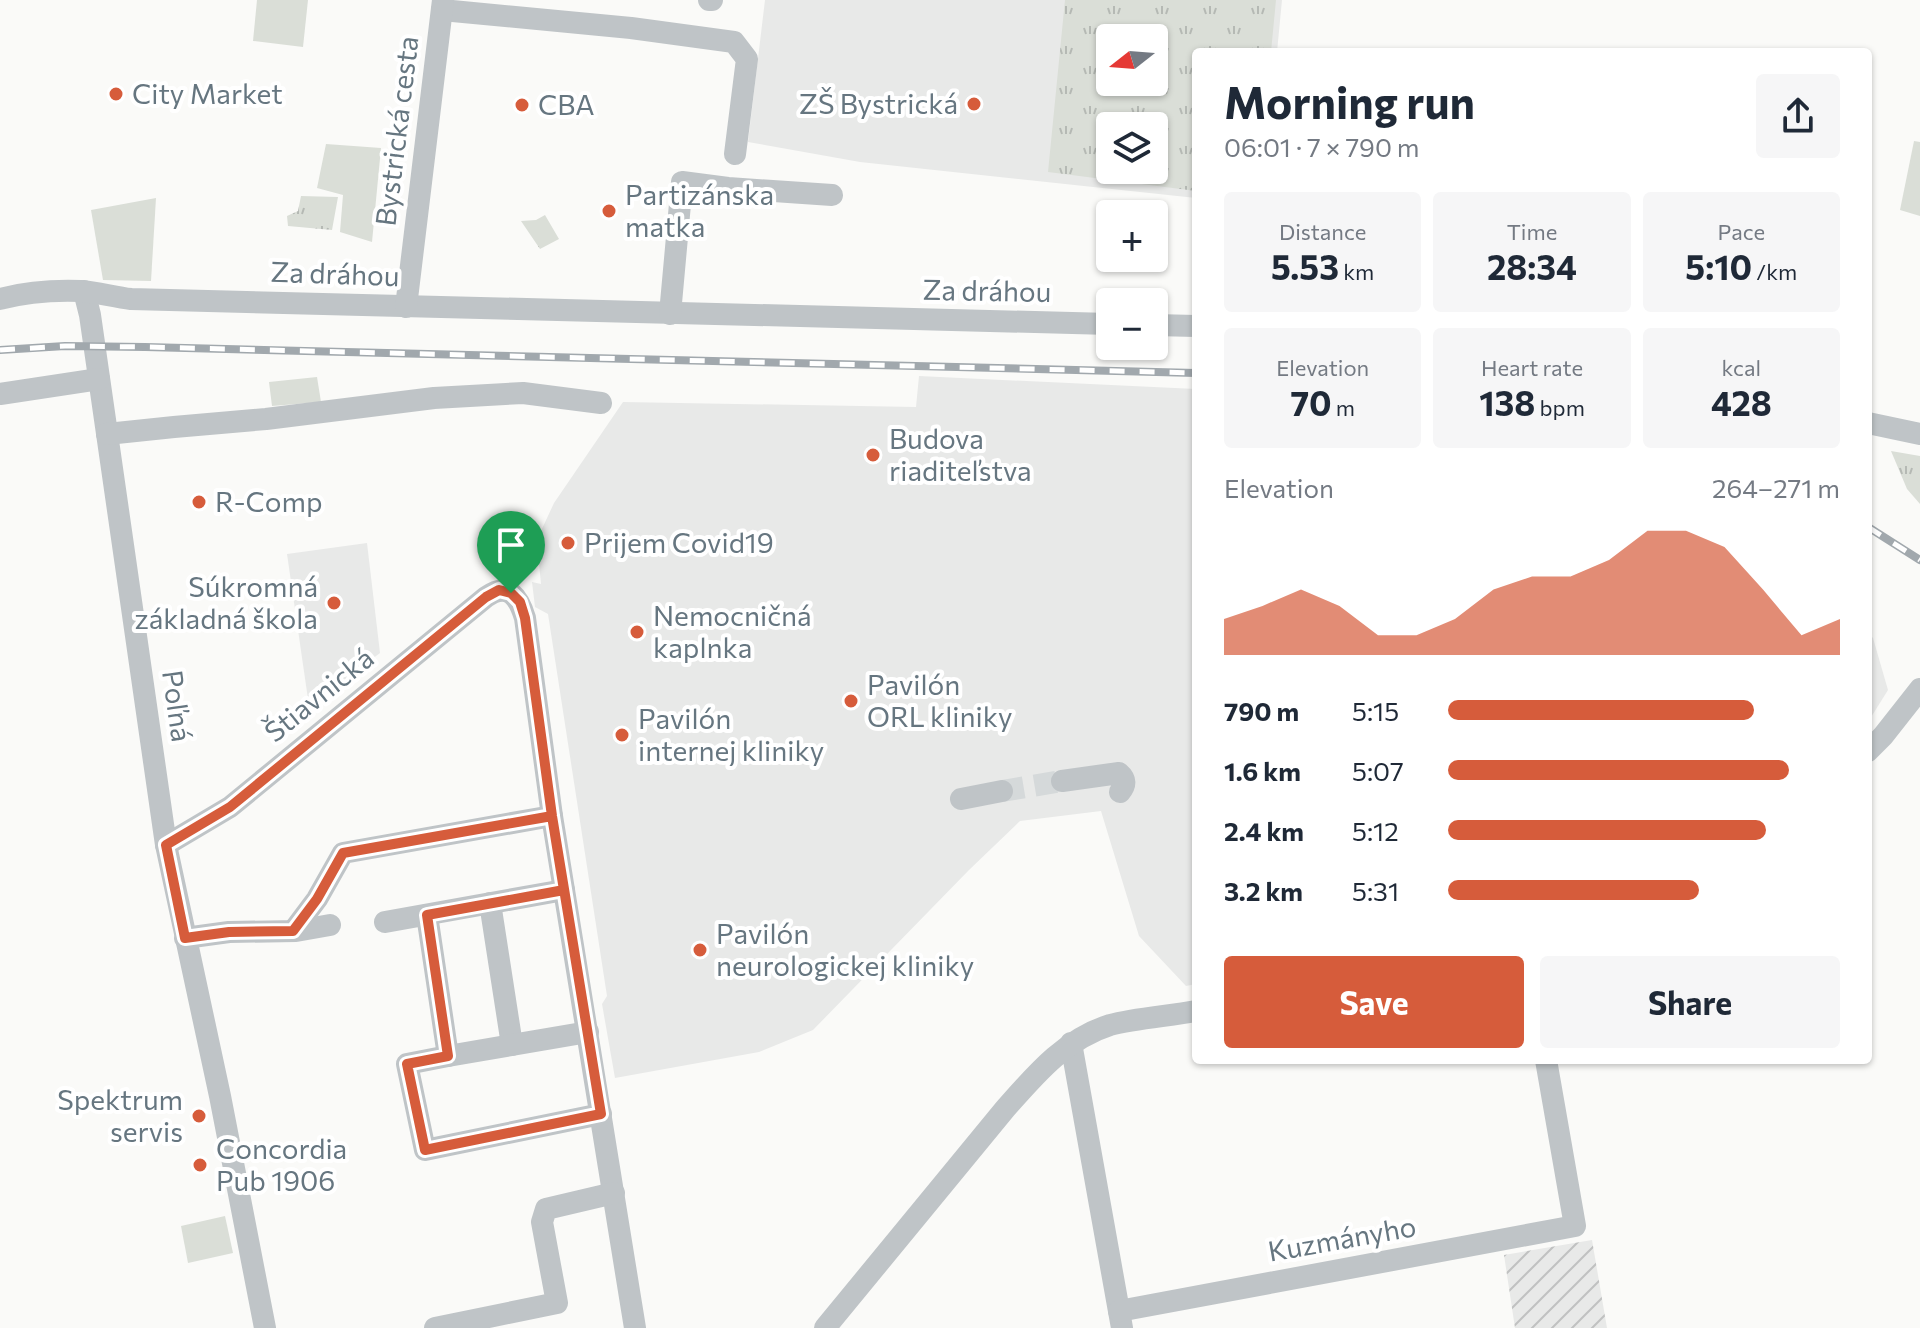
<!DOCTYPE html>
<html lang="en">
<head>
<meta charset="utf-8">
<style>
	:root { --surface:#fff; --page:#f6f6f7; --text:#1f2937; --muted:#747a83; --accent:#d65c3b }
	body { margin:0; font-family:Commissioner,sans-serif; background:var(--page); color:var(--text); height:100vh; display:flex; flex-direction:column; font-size:30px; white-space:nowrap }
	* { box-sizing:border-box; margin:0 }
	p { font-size:26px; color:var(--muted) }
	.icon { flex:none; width:44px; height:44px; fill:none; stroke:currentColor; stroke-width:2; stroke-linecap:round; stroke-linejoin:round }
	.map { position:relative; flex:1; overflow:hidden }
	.sheet { position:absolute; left:1192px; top:48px; width:680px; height:1016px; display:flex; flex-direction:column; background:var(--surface); border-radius:8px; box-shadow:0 2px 6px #0004 }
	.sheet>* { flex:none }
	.needle { width:52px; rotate:253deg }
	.buttons { position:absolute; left:1096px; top:24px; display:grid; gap:16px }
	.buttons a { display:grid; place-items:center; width:72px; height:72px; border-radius:8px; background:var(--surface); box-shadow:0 2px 6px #0004; font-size:40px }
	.pin { position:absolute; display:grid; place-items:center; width:68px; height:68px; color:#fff; margin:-82px -34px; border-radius:50% 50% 50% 0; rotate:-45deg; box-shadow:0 0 8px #0007 }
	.pin .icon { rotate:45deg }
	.round { display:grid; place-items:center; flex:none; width:84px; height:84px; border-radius:8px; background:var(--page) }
	.overview { display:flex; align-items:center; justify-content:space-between; height:136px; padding:0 32px }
	h1 { font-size:44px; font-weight:700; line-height:60px }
	.stats { display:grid; grid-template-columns:repeat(3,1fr); gap:12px; height:136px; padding:8px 32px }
	.stats div { display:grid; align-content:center; border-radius:8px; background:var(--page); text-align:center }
	.stats b { font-size:34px; font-weight:700 }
	.stats small { font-size:22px; font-weight:400 }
	.stats p { font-size:22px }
	.chart { height:224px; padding:16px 32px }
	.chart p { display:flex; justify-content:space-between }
	.chart svg { width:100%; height:144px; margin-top:8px; fill:var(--accent); opacity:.7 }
	.button { display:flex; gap:16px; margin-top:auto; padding:16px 32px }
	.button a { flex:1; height:92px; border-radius:8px; background:var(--accent); color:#fff; font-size:32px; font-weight:700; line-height:92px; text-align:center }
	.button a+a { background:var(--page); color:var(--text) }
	ul { padding:0 32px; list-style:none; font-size:26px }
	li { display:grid; grid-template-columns:128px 96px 1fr; align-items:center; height:60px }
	li i { height:20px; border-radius:10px; background:var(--accent) }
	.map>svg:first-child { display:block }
	.built { fill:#e8e9e8; fill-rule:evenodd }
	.industrial { fill:url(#industrial-furrows) }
	.grass { fill:#daded7 }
	.park { fill:url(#park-tufts); fill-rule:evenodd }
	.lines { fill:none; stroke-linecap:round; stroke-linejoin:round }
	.minor-tunnel { stroke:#d5d9da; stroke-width:22; stroke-dasharray:22 11; stroke-linecap:butt }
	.minor { stroke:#bfc4c7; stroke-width:22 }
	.rail-casing { stroke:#a1a8ad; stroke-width:8 }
	.rail { stroke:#fff; stroke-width:5; stroke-dasharray:15; stroke-linecap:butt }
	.route-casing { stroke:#fff; stroke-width:16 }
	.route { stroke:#d65c3b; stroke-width:10 }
	.poi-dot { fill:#d65c3b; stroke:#fff; stroke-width:3 }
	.labels { text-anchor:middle; stroke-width:8; stroke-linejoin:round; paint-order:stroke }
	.poi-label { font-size:28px; fill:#667680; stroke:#fff; text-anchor:start }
	.street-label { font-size:28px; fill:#667680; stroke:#fff }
</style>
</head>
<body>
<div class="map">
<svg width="1920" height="1328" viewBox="0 0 1920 1328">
	<defs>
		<pattern id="industrial-furrows" width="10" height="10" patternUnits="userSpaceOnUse" patternTransform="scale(2)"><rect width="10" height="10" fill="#e8e9e8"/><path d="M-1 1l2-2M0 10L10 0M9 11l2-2" fill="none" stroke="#c0c1c1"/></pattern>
		<pattern id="park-tufts" width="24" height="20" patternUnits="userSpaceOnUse" patternTransform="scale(2)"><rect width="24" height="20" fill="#daded7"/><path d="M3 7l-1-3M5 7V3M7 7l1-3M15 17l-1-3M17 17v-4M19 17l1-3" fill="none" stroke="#b5b9b4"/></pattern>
	</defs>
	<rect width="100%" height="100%" fill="#fafaf8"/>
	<g class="built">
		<path d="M765,0h517l-5,52h-81v146l-336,-36 -112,-20zM1110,38h44v44h-44zM1110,126h44v44h-44z"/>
		<polygon points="919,376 1196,389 1196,984 1186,986 1139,936 1101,811 1020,821 969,870 813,1030 759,1052 615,1078 602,1004 607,996 548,614 535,607 532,582 541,584 538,553 541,531 554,503 623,402 916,407"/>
		<polygon points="367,543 380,653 309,706 287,554"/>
		<polygon points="1868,633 1873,638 1888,690 1868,722"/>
	</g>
	<polygon class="industrial" points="1592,1240 1607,1328 1515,1328 1504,1255"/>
	<g class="grass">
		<polygon points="257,0 308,0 303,47 253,41"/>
		<polygon points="1914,141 1920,142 1920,216 1900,210"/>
		<polygon points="326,144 381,148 372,242 340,232 343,195 317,188"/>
		<polygon points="156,198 151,281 103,280 91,210"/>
		<polygon points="317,377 321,402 272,406 269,382"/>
		<polygon points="225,1216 233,1253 188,1263 181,1226"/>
	</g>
	<g class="park">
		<path d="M1065,0h211l-5,52h-75v139l-148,-19zM1110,38h44v44h-44zM1110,126h44v44h-44z"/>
		<polygon points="301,196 338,197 332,230 288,226 287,216 298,211"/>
		<polygon points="545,215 559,239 540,249 521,221 536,220"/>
		<polygon points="1891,451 1920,456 1920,504 1907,489"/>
	</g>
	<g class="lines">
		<polyline class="minor-tunnel" points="1002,791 1062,781"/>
		<g class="minor">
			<polyline points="709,0 712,0"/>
			<polyline points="442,10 631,28 734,42 747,59 735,154"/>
			<polyline points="84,291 90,315 166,845 220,1096 265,1328"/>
			<path d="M0,299c26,-7 54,-9 81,-8 16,1 33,6 50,8l979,25"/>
			<polyline points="406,307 443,0"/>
			<polyline points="670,314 682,182 728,188 832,195"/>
			<polyline points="1154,325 1196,326"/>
			<polyline points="0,394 99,379"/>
			<polyline points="1868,423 1920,434"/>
			<polyline points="107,434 174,427 266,419 434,398 523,393 601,403"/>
			<polyline points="1868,751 1883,736 1920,689"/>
			<path d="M1062,781l57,-8c7,6 7,12 1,19"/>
			<polyline points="961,799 1002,791"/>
			<path d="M166,845l64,-38 256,-210c23,-16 33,1 39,21l27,198 83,512"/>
			<polyline points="490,903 512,1045"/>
			<polyline points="427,915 448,1056 588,1032"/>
			<polyline points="385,922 564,890"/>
			<polyline points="293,931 317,899 343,853 552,816"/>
			<polyline points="185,938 229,932 296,931 330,925"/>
			<polyline points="1071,1043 1122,1328"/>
			<polyline points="448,1056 407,1064 425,1150 601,1114"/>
			<polyline points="1119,1311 1575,1226 1546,1060"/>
			<polyline points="435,1328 557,1303 542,1222 546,1209 614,1193"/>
			<path d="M825,1328l180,-219c30,-34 60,-70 105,-84 25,-7 60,-9 86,-14"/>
		</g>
		<g class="rail-casing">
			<g id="rail">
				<polyline points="0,350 65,346 145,347 1196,373"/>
				<polyline points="1868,527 1920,560"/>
			</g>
		</g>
		<use href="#rail" class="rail"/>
	</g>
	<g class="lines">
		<g class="route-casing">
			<path id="route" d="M511,593l-12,-3 -13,7 -256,210 -64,38 19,93 44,-6 64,-1 24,-32 26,-46 209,-37c16,99 33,198 49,298l-176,36 -18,-86 41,-8 -21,-141 137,-25 -12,-74 -27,-198 -5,-16 -9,-9"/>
		</g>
		<use href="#route" class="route"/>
	</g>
	<g class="poi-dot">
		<circle cx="116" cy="94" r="8"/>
		<circle cx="974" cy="104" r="8"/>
		<circle cx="522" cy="105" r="8"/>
		<circle cx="609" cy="211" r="8"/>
		<circle cx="873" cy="455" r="8"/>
		<circle cx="199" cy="502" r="8"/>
		<circle cx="568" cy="543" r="8"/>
		<circle cx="334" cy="603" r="8"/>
		<circle cx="637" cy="632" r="8"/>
		<circle cx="851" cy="701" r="8"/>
		<circle cx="622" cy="735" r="8"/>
		<circle cx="700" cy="950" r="8"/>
		<circle cx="199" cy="1116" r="8"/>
		<circle cx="200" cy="1165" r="8"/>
	</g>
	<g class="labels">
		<g class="poi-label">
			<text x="132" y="104">City Market</text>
			<text x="958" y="114" text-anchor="end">ZŠ Bystrická</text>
			<text x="538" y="115">CBA</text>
			<text x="625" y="205">Partizánska<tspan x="625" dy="32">matka</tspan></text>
			<text x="889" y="449">Budova<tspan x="889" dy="32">riaditeľstva</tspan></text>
			<text x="215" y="512">R-Comp</text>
			<text x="584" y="553">Prijem Covid19</text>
			<text x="318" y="597" text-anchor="end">Súkromná<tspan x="318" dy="32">základná škola</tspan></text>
			<text x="653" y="626">Nemocničná<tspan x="653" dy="32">kaplnka</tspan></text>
			<text x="867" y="695">Pavilón<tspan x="867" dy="32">ORL kliniky</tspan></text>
			<text x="638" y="729">Pavilón<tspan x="638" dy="32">internej kliniky</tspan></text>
			<text x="716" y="944">Pavilón<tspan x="716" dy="32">neurologickej kliniky</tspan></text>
			<text x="183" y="1110" text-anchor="end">Spektrum<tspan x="183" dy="32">servis</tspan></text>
			<text x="216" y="1159">Concordia<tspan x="216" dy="32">Pub 1906</tspan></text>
		</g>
		<g class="street-label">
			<text transform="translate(397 131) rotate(-83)" y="10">Bystrická cesta</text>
			<text transform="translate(335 274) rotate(2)" y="10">Za dráhou</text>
			<text transform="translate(987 291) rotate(1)" y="10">Za dráhou</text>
			<text transform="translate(319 695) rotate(-39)" y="10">Štiavnická</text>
			<text transform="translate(177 706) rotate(82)" y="10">Poľná</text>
			<text transform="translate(1342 1239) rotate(-10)" y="10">Kuzmányho</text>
		</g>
	</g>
</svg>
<div class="buttons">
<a><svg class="needle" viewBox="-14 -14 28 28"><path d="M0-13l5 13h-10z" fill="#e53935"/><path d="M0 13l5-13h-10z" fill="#747a83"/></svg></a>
<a><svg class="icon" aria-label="layers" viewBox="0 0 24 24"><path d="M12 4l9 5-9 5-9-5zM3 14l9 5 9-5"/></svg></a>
<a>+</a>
<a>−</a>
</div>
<div class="pin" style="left:511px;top:593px;background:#1e9e55"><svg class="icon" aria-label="arrive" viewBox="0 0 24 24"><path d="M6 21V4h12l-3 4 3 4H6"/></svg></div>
<section class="sheet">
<div class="overview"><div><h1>Morning run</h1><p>06:01 · 7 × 790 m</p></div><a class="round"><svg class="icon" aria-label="share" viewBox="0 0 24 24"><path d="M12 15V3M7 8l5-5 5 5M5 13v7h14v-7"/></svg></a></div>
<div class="stats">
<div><p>Distance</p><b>5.53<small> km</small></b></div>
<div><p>Time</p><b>28:34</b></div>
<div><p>Pace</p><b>5:10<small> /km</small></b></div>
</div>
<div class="stats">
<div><p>Elevation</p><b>70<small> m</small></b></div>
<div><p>Heart rate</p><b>138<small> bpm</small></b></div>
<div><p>kcal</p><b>428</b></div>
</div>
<div class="chart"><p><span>Elevation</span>264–271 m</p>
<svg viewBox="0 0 160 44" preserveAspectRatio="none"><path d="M0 44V33L10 29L20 24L30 29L40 38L50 38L60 33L70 24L80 20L90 20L100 15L110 6L120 6L130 11L140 24L150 38L160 33V44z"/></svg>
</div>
<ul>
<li><b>790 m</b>5:15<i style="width:78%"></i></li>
<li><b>1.6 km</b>5:07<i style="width:87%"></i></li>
<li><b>2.4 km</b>5:12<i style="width:81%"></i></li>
<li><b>3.2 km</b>5:31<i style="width:64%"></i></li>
</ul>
<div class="button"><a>Save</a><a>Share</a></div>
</section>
</div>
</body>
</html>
